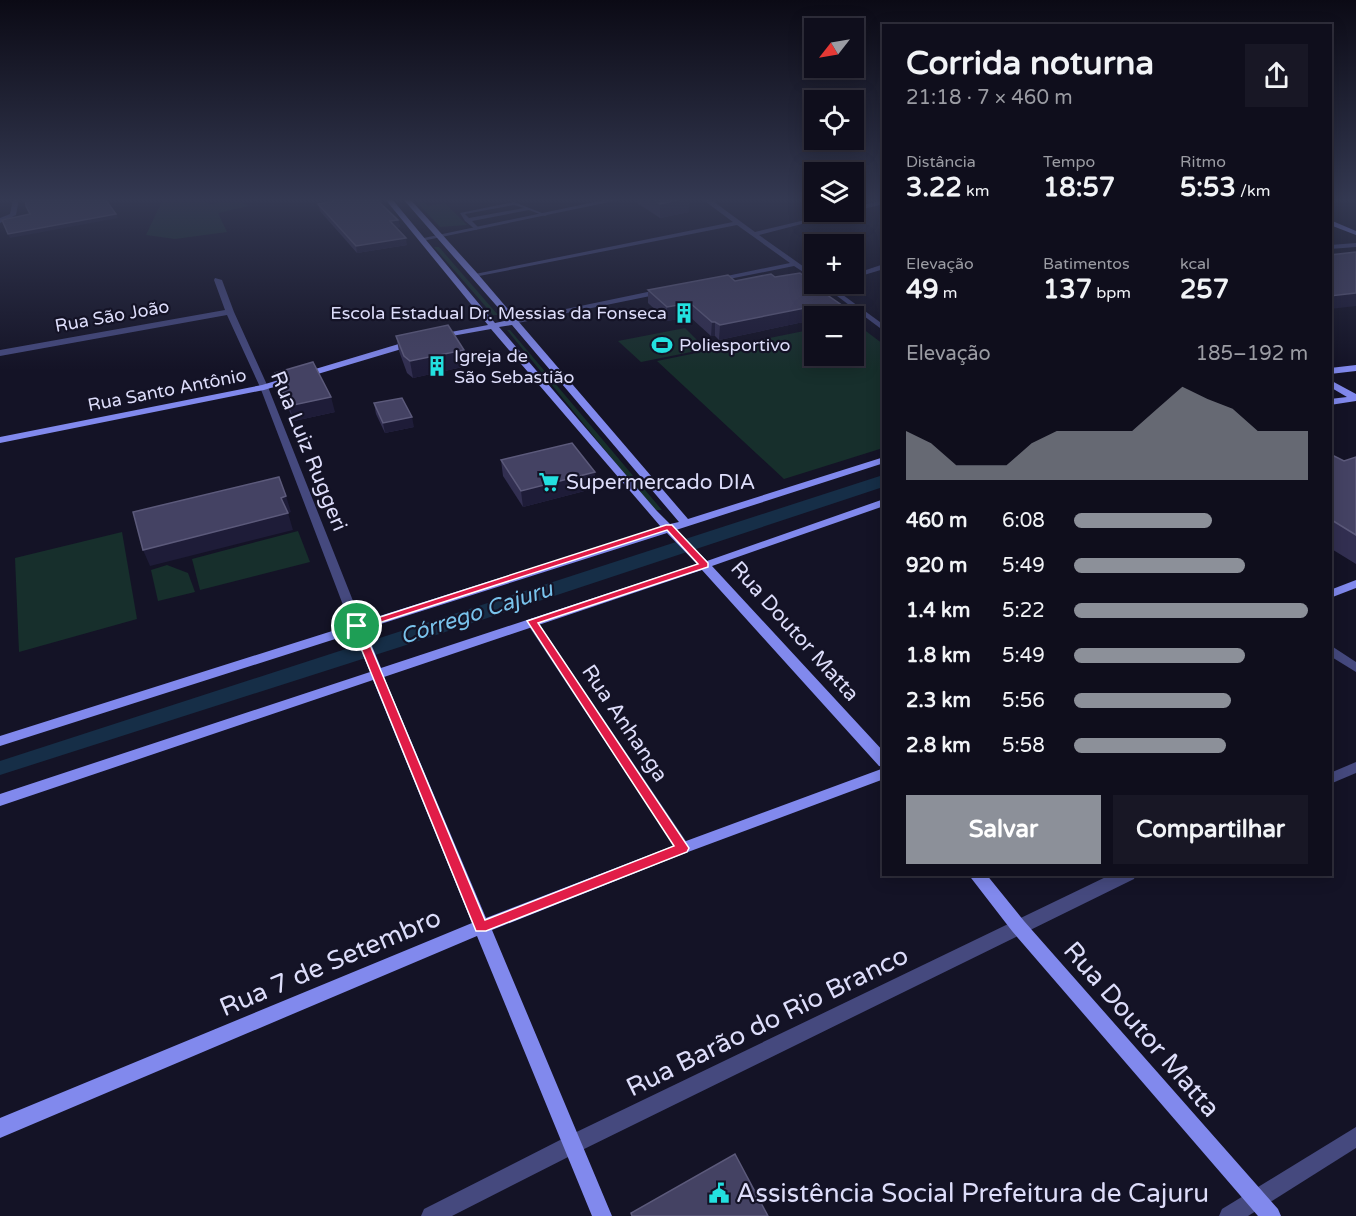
<!DOCTYPE html>
<html lang="pt">
<head>
<meta charset="utf-8">
<style>
	:root { --surface:#0f0e1c; --page:#181725; --text:#f1f3f6; --muted:#9b9ca3; --line:#2f2e3b; --accent:#8c9099 }
	body { margin:0; font-family:"Varela Round",sans-serif; background:var(--page); color:var(--text); height:100vh; display:flex; flex-direction:column; font-size:22px; white-space:nowrap }
	* { box-sizing:border-box; margin:0 }
	p { font-size:20px; color:var(--muted) }
	.icon { flex:none; width:33px; height:33px; fill:none; stroke:currentColor; stroke-width:2; stroke-linecap:round; stroke-linejoin:round }
	.map { position:relative; flex:1; overflow:hidden }
	.side { position:absolute; left:882px; top:24px; width:450px; height:852px; display:flex; flex-direction:column; background:var(--surface); border-radius:0px; box-shadow:0 3px 15px #0003,0 0 0 2px var(--line) }
	.side>* { flex:none }
	.needle { width:39px; rotate:239deg }
	.buttons { position:absolute; left:804px; top:18px; display:grid; gap:12px }
	.buttons a { display:grid; place-items:center; width:60px; height:60px; border-radius:0px; background:var(--surface); box-shadow:0 3px 15px #0003,0 0 0 2px var(--line); font-size:30px }
	.pin { position:absolute; display:grid; place-items:center; width:51px; height:51px; color:#fff; margin:-26px; border:3px solid #fff; border-radius:50%; box-shadow:0 2px 6px #0007 }
	.round { display:grid; place-items:center; flex:none; width:63px; height:63px; border-radius:0px; background:var(--page) }
	.overview { display:flex; align-items:center; justify-content:space-between; height:102px; padding:0 24px }
	h1 { font-size:33px; font-weight:700; line-height:45px }
	.figures { display:grid; grid-template-columns:repeat(3,1fr); gap:9px; height:102px; padding:6px 24px }
	.figures div { display:grid; align-content:center }
	.figures b { font-size:26px; font-weight:700 }
	.figures small { font-size:16px; font-weight:400 }
	.figures p { font-size:16px }
	.chart { height:168px; padding:12px 24px }
	.chart p { display:flex; justify-content:space-between }
	.chart svg { width:100%; height:108px; margin-top:6px; fill:var(--accent); opacity:.7 }
	.action { display:flex; gap:12px; margin-top:auto; padding:12px 24px }
	.action a { flex:1; height:69px; border-radius:0px; background:var(--accent); color:#fff; font-size:24px; font-weight:700; line-height:69px; text-align:center }
	.action a+a { background:var(--page); color:var(--text) }
	ul { padding:0 24px; list-style:none; font-size:20px }
	li { display:grid; grid-template-columns:96px 72px 1fr; align-items:center; height:45px }
	li i { height:15px; border-radius:8px; background:var(--accent) }
	.map>svg:first-child { display:block }
	.green { fill:#172f2c }
	.water { fill:#162e47 }
	.lines { fill:none; stroke-linecap:round; stroke-linejoin:round }
	.path { stroke:#41aa99; stroke-width:3; stroke-dasharray:2 4; stroke-linecap:butt }
	.lane { fill:#45497e; fill-rule:evenodd }
	.street { fill:#45497e; fill-rule:evenodd }
	.secondary { fill:#8189ed; fill-rule:evenodd }
	.wall { fill:#322f51 }
	.shaded-wall { fill:#1e1c38 }
	.building { fill:#444263; stroke:#5c5a7b; stroke-width:1.5 }
	.route { fill:#e11d48; stroke:#fff; stroke-width:1.5; fill-rule:evenodd }
	.labels { text-anchor:middle; stroke-width:4.5; stroke-linejoin:round; paint-order:stroke }
	.far-poi-label { font-size:18px; fill:#ddddfa; stroke:#141326; text-anchor:start }
	.far-street-label { font-size:18px; fill:#ddddfa; stroke:#141326 }
	.street-label { font-size:21px; fill:#ddddfa; stroke:#141326 }
	.poi-label { font-size:21px; fill:#ddddfa; stroke:#141326; text-anchor:start }
	.water-label { font-size:22px; font-style:italic; fill:#79c3ec; stroke:#141326 }
	.near-street-label { font-size:26px; fill:#ddddfa; stroke:#141326 }
	.near-poi-label { font-size:26px; fill:#ddddfa; stroke:#141326; text-anchor:start }
</style>
</head>
<body>
<div class="map">
<svg width="1356" height="1216" viewBox="0 0 1356 1216">
	<rect width="100%" height="100%" fill="#141326"/>
	<g class="green">
		<polygon points="163,199 198,199 210,204 238,201 249,206 218,213 227,232 175,239 146,235"/>
		<polygon points="414,199 421,199 428,206 445,203 467,225 440,227"/>
		<polygon points="434,247 439,247 498,315 493,315"/>
		<polygon points="854,322 883,344 883,448 784,479 657,361 814,329 814,356 854,356"/>
		<polygon points="685,328 706,349 641,362 618,341"/>
		<polygon points="507,330 510,330 662,510 654,510"/>
		<polygon points="298,531 310,562 200,590 192,559"/>
		<polygon points="122,532 137,619 19,652 15,558"/>
		<polygon points="167,565 188,573 195,592 158,601 151,570"/>
	</g>
	<polygon class="water" points="883,475 883,487 400,647 0,775 0,761"/>
	<g class="lines">
		<polyline class="path" points="463,360 500,353"/>
		<path class="lane" d="M514,202l33,13 -2,1 -16,-6 -57,11 7,7 -3,2 -11,-9 -5,-8zM514,205l10,3 -55,10 -4,-4z"/>
		<g class="street">
			<polygon points="13,199 19,199 16,215 0,223 0,218 10,214"/>
			<polygon points="609,199 624,199 422,241 419,239"/>
			<polygon points="702,199 710,199 755,232 839,212 848,212 759,235 814,274 814,279 794,266 714,282 714,278 717,278 790,263 737,225 474,277 470,275 733,222"/>
			<polygon points="884,200 884,204 854,211 854,207"/>
			<polygon points="1356,243 1356,247 1330,249 1330,245"/>
			<polygon points="884,264 884,269 854,278 854,274"/>
			<polygon points="215,278 222,280 234,312 268,387 363,626 361,629 357,630 351,626 260,387 227,315 0,356 0,350 225,310 214,280"/>
			<polygon points="821,284 828,284 884,325 884,331"/>
			<polygon points="662,289 665,289 665,293 513,324 509,322 513,320"/>
			<polygon points="532,618 536,619 688,844 691,848 688,852 683,854 678,852 526,622"/>
			<polygon points="1330,645 1356,662 1356,672 1330,656"/>
			<polygon points="1356,762 1356,773 1330,784 1330,773"/>
			<polygon points="1112,874 1136,874 1134,879 578,1152 452,1216 421,1216 424,1209 564,1138"/>
			<polygon points="1356,1127 1356,1148 1248,1216 1219,1216 1222,1209"/>
		</g>
		<g class="secondary">
			<path d="M385,199h7l103,124 14,-3 -106,-121h7l67,74 211,246 196,-62v6l-208,67 31,31 177,-62v7l-172,60 172,186v15l-5,-1 -177,-196 -318,107 102,241 192,-74 206,-76v11l-196,73 -196,78 120,286h-20l-115,-280 -477,202v-20l472,-195 -99,-243 -373,126v-12l370,-122 -16,-39 -354,113v-10l661,-209 -170,-198 -56,10v-4l53,-10zM512,325l167,197 -9,2 -14,-14 -157,-183zM667,533l30,31 -316,104 -16,-39z"/>
			<polygon points="1330,220 1356,231 1356,235 1330,225"/>
			<polygon points="412,340 416,343 415,345 264,390 0,443 0,437 262,385"/>
			<polygon points="1356,365 1356,371 1330,374 1330,368"/>
			<polygon points="1330,380 1356,394 1356,401 1330,405 1330,399 1347,397 1330,387"/>
			<polygon points="1356,580 1356,588 1330,598 1330,590"/>
			<polygon points="968,874 986,874 1024,921 1278,1209 1281,1216 1258,1216 1012,931"/>
		</g>
	</g>
	<g class="wall">
		<polygon points="328,199 376,199 398,220 400,227 396,228 407,245 357,253 320,211 318,204 330,202"/>
		<polygon points="631,199 692,199 692,201 689,201 689,212 660,218"/>
		<polygon points="775,277 825,293 843,306 842,316 814,316 814,321 813,320 719,340 715,336 711,336 690,317 667,321 648,303 648,290"/>
		<polygon points="396,336 467,366 413,378 407,373 399,351"/>
		<polygon points="275,373 335,412 294,421 279,388"/>
		<polygon points="374,403 414,427 385,433 376,414"/>
		<polygon points="1330,454 1344,461 1356,457 1356,564 1330,548"/>
		<polygon points="501,460 596,488 523,507 503,476"/>
	</g>
	<g class="shaded-wall">
		<polygon points="678,199 692,199 692,201 689,201 689,212 660,218 660,204"/>
		<polygon points="116,214 118,218 10,238 8,234"/>
		<polygon points="398,220 400,227 392,229 390,221"/>
		<polygon points="406,238 407,245 357,253 356,246"/>
		<polygon points="1356,293 1356,306 1330,309 1330,296"/>
		<polygon points="690,303 690,317 667,321 667,307"/>
		<polygon points="815,306 813,320 719,340 720,325"/>
		<polygon points="843,306 842,316 820,316 820,311"/>
		<polygon points="712,322 715,322 715,336 711,336"/>
		<polygon points="464,350 467,366 413,378 410,361"/>
		<polygon points="331,397 335,412 294,421 289,406"/>
		<polygon points="412,417 414,427 385,433 383,423"/>
		<polygon points="595,472 596,488 523,507 521,491"/>
		<polygon points="286,496 291,512 286,514 281,498"/>
		<polygon points="288,513 293,530 150,566 143,550"/>
	</g>
	<g class="building">
		<polygon points="25,199 105,199 116,214 8,234 2,220 30,214 26,206"/>
		<polygon points="332,199 376,199 398,220 390,221 406,238 356,246 318,204 334,201"/>
		<polygon points="653,199 682,199 660,204"/>
		<polygon points="1356,252 1356,293 1330,296 1330,255"/>
		<polygon points="800,273 825,292 823,292 843,306 820,311 815,306 720,325 715,322 712,322 690,303 667,307 648,290 728,275 735,281 771,274 775,277"/>
		<polygon points="448,325 464,350 410,361 404,356 396,336"/>
		<polygon points="313,362 331,397 289,406 275,373"/>
		<polygon points="402,398 412,417 383,423 374,403"/>
		<polygon points="572,443 595,472 521,491 501,460"/>
		<polygon points="1330,454 1344,461 1356,457 1356,535 1330,519"/>
		<polygon points="279,477 286,496 281,498 288,513 143,550 133,512"/>
		<polygon points="735,1154 768,1216 632,1216 631,1213"/>
	</g>
	<linearGradient id="sky" x2="0" y2="1"><stop stop-color="#0b0a15"/><stop offset="0.54" stop-color="#343952"/><stop offset="1" stop-color="#343952" stop-opacity="0"/></linearGradient>
	<rect width="1356" height="370" fill="url(#sky)"/>
	<path class="route" d="M666,525h6l36,38v4l-170,56 151,225 -2,4 -201,79h-10l-124,-305zM667,530l31,34 -171,57 147,225 -189,74 -122,-292z"/>
	<defs>
		<g id="building-bare" transform="scale(1.62)"><path d="M-4-6H4V6H1V3H-1V6H-4ZM-2.5-4.3h1.7v1.8h-1.7ZM.8-4.3h1.7v1.8H.8ZM-2.5-1h1.7V.8h-1.7ZM.8-1h1.7V.8H.8Z" fill="#23e0df" stroke="#141326" stroke-width="2.5" paint-order="stroke"/></g>
		<g id="stadium-bare" transform="scale(1.62)"><path d="M0-5a6.5 5 0 1 0 0 10a6.5 5 0 1 0 0-10ZM-3.5-1.8h7v3.6h-7Z" fill="#23e0df" stroke="#141326" stroke-width="2.5" paint-order="stroke"/></g>
		<g id="supermarket-bare" transform="scale(1.62)"><path d="M-6-5.5h2.5l.6 2H6L4.5 2H-2.5L-4.4-4H-6ZM-1.5 3.2a1.3 1.3 0 1 0 .1 0ZM3 3.2a1.3 1.3 0 1 0 .1 0Z" fill="#23e0df" stroke="#141326" stroke-width="2.5" paint-order="stroke"/></g>
		<g id="civic-bare" transform="scale(1.62)"><path d="M-.6-6.5H3V-4.5H.6V-3L4-1V1h2V6H-6V1h2V-1L-.6-3ZM-1.2 2.5V6h2.4V2.5Z" fill="#23e0df" stroke="#141326" stroke-width="2.5" paint-order="stroke"/></g>
	</defs>
	<g fill-rule="evenodd">
		<use href="#building-bare" x="684" y="313"/>
		<use href="#stadium-bare" x="662" y="345"/>
		<use href="#building-bare" x="437" y="366"/>
		<use href="#supermarket-bare" x="549" y="482"/>
		<use href="#civic-bare" x="719" y="1193"/>
	</g>
	<g class="labels">
		<g class="far-poi-label">
			<text x="667" y="319" text-anchor="end">Escola Estadual Dr. Messias da Fonseca</text>
			<text x="679" y="351">Poliesportivo</text>
			<text x="454" y="362">Igreja de<tspan x="454" dy="21">São Sebastião</tspan></text>
		</g>
		<g class="far-street-label">
			<text transform="translate(112 316) rotate(-10)" y="6">Rua São João</text>
			<text transform="translate(167 390) rotate(-11)" y="6">Rua Santo Antônio</text>
		</g>
		<g class="street-label">
			<text transform="translate(309 451) rotate(68)" y="7">Rua Luiz Ruggeri</text>
			<text transform="translate(795 631) rotate(48)" y="7">Rua Doutor Matta</text>
			<text transform="translate(625 723) rotate(56)" y="7">Rua Anhanga</text>
		</g>
		<g class="poi-label">
			<text x="566" y="489">Supermercado DIA</text>
		</g>
		<g class="water-label">
			<text transform="translate(476 612) rotate(-18)" y="8">Córrego Cajuru</text>
		</g>
		<g class="near-street-label">
			<text transform="translate(330 962) rotate(-23)" y="9">Rua 7 de Setembro</text>
			<text transform="translate(767 1021) rotate(-26)" y="9">Rua Barão do Rio Branco</text>
			<text transform="translate(1142 1029) rotate(49)" y="9">Rua Doutor Matta</text>
		</g>
		<g class="near-poi-label">
			<text x="736" y="1202">Assistência Social Prefeitura de Cajuru</text>
		</g>
	</g>
</svg>
<div class="buttons">
<a><svg class="needle" viewBox="-14 -14 28 28"><path d="M0-13l5 13h-10z" fill="#e53935"/><path d="M0 13l5-13h-10z" fill="#9b9ca3"/></svg></a>
<a><svg class="icon" aria-label="locate" viewBox="0 0 24 24"><circle cx="12" cy="12" r="6"/><path d="M12 2v4M12 18v4M2 12h4M18 12h4"/></svg></a>
<a><svg class="icon" aria-label="layers" viewBox="0 0 24 24"><path d="M12 4l9 5-9 5-9-5zM3 14l9 5 9-5"/></svg></a>
<a>+</a>
<a>−</a>
</div>
<div class="pin" style="left:357px;top:626px;background:#1e9e55"><svg class="icon" aria-label="arrive" viewBox="0 0 24 24"><path d="M6 21V4h12l-3 4 3 4H6"/></svg></div>
<section class="side">
<div class="overview"><div><h1>Corrida noturna</h1><p>21:18 · 7 × 460 m</p></div><a class="round"><svg class="icon" aria-label="share" viewBox="0 0 24 24"><path d="M12 15V3M7 8l5-5 5 5M5 13v7h14v-7"/></svg></a></div>
<div class="figures">
<div><p>Distância</p><b>3.22<small> km</small></b></div>
<div><p>Tempo</p><b>18:57</b></div>
<div><p>Ritmo</p><b>5:53<small> /km</small></b></div>
</div>
<div class="figures">
<div><p>Elevação</p><b>49<small> m</small></b></div>
<div><p>Batimentos</p><b>137<small> bpm</small></b></div>
<div><p>kcal</p><b>257</b></div>
</div>
<div class="chart"><p><span>Elevação</span>185–192 m</p>
<svg viewBox="0 0 160 44" preserveAspectRatio="none"><path d="M0 44V24L10 29L20 38L30 38L40 38L50 29L60 24L70 24L80 24L90 24L100 15L110 6L120 11L130 15L140 24L150 24L160 24V44z"/></svg>
</div>
<ul>
<li><b>460 m</b>6:08<i style="width:59%"></i></li>
<li><b>920 m</b>5:49<i style="width:73%"></i></li>
<li><b>1.4 km</b>5:22<i style="width:100%"></i></li>
<li><b>1.8 km</b>5:49<i style="width:73%"></i></li>
<li><b>2.3 km</b>5:56<i style="width:67%"></i></li>
<li><b>2.8 km</b>5:58<i style="width:65%"></i></li>
</ul>
<div class="action"><a>Salvar</a><a>Compartilhar</a></div>
</section>
</div>
</body>
</html>
